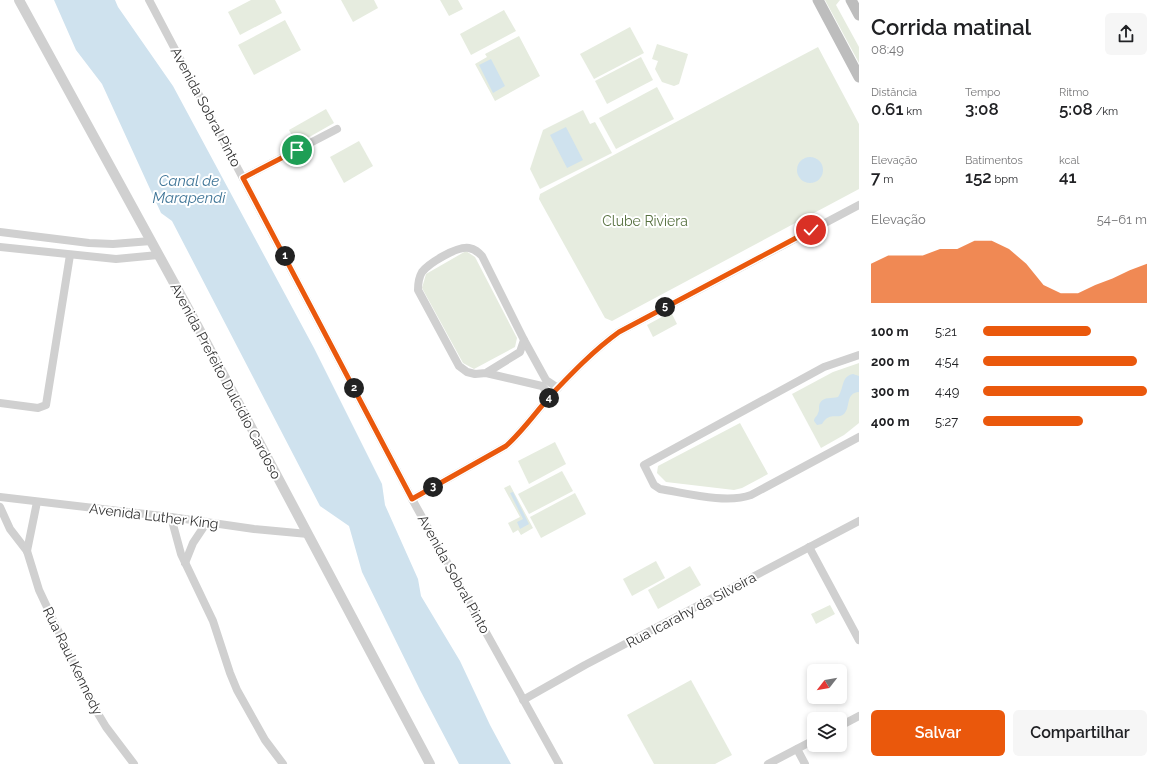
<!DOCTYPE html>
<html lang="pt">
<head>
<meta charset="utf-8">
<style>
	:root { --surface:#fff; --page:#f6f6f6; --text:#202124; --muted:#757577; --accent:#ea580c }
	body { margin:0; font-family:Raleway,sans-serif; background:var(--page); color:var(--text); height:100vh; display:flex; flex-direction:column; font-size:15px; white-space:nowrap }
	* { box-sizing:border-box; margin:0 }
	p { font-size:13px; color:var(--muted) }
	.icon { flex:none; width:22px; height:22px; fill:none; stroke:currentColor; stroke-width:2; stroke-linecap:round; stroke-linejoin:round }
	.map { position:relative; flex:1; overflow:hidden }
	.panel { display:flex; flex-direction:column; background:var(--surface); width:300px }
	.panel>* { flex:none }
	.needle { width:26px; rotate:239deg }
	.buttons { position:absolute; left:807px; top:664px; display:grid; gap:8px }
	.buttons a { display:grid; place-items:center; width:40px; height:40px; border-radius:6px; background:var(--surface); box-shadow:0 2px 6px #0003; font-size:20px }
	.pin { position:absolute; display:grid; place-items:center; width:34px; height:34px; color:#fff; margin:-17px; border:2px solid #fff; border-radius:50%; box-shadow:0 1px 4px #0007 }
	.km { position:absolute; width:20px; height:20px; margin:-10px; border-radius:50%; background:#222; color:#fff; font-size:11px; line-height:20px; text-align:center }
	.round { display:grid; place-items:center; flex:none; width:42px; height:42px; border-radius:6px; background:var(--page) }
	.headline { display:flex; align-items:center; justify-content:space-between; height:68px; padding:0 12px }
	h1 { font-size:22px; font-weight:600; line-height:30px }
	.figures { display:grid; grid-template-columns:repeat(3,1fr); gap:6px; height:68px; padding:4px 12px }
	.figures div { display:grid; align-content:center }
	.figures b { font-size:17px; font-weight:600 }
	.figures small { font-size:11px; font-weight:400 }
	.figures p { font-size:11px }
	.chart { height:112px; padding:8px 12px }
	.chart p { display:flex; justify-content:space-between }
	.chart svg { width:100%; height:72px; margin-top:4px; fill:var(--accent); opacity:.7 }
	.action { display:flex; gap:8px; margin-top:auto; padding:8px 12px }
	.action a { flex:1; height:46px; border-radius:6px; background:var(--accent); color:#fff; font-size:16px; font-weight:600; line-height:46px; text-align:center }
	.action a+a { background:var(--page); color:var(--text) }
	ul { padding:0 12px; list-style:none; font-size:13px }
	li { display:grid; grid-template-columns:64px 48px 1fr; align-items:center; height:30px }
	li i { height:10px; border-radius:5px; background:var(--accent) }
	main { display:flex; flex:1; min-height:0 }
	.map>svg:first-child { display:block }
	.green { fill:#e6ecdf }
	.water { fill:#cfe2ee }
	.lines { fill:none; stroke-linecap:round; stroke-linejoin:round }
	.minor { stroke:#d0d0d0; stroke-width:8 }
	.tertiary { stroke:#d0d0d0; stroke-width:10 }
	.secondary { stroke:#bdbdbd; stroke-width:11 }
	.route-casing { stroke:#fff; stroke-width:8 }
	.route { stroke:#ea580c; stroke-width:5 }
	.labels { text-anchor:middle; stroke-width:4; stroke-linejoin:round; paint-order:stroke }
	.street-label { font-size:14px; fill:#333; stroke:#fff }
	.park-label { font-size:14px; fill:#56703f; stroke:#fff }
	.water-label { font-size:15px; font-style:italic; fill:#3f7597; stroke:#fff }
</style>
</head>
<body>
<main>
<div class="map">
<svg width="859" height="764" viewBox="0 0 859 764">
	<rect width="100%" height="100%" fill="#fff"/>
	<g class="green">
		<polygon points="251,0 275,0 282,13 240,35 228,12"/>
		<polygon points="341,0 374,0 378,8 353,22"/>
		<polygon points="440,0 458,0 463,9 449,16"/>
		<polygon points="825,0 840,0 836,5 859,47 859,63"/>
		<polygon points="504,10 516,31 471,55 460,34"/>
		<polygon points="285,20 301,50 254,75 238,45"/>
		<polygon points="630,27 644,53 594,79 580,54"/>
		<polygon points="519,36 540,76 495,101 475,64 487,57 485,54"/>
		<polygon points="657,44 688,54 679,84 674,86 662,82 655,69 658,61 652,59"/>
		<polygon points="818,47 859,124 859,189 612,321 605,318 539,199 540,194"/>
		<polygon points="641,57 653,80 607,104 595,81"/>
		<polygon points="657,87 674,119 616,149 599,118"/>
		<polygon points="326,109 334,123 297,144 289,130"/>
		<polygon points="583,110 590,124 595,122 612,153 540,189 530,169 543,130"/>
		<polygon points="359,141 373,166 344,183 330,157"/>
		<polygon points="466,251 475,257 517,338 515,347 474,369 463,363 422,288 426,274"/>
		<polygon points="671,312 677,324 653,337 647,325"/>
		<polygon points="859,363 859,423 844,435 821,448 792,394 833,372"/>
		<polygon points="740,423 768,474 742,488 734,490 666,482 657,473 658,466"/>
		<polygon points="555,442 566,464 529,484 518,461"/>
		<polygon points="562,471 573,491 529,514 518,494"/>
		<polygon points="510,485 533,528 521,535 518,530 513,533 508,523 520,517 504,488"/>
		<polygon points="575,493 586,514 541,538 530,517"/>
		<polygon points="656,561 665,578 632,596 623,579"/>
		<polygon points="690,566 701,585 658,609 648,590"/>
		<polygon points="830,605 835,614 816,624 811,614"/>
		<polygon points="691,680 732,755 715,764 654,764 627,715"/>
	</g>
	<g class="water">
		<polygon points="54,0 115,0 118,7 173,86 314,348 382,484 385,505 418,579 421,596 460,661 490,725 511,764 459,764 420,690 362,572 349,526 320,506 172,221 161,213 102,84 76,50"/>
		<polygon points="491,59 505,86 493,93 479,65"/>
		<polygon points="566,127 583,160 567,168 550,135"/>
		<circle cx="810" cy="170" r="13"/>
		<path d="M853,374l6,2v16c-14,1 -8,15 -15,22 -7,6 -14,-3 -22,10l-5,1 -3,-4c0,-4 3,-4 4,-8 2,-3 0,-7 2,-10 4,-7 12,-4 18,-6 6,-8 3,-21 15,-23z"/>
		<polygon points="513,492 529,524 520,529 517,522 523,519 510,493"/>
	</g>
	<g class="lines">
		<g class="minor">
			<polyline points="149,0 412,499 559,764"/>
			<polyline points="243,178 337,129"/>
			<polyline points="0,232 89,243 113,244 151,241"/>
			<polyline points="0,247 116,259 158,255"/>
			<polyline points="524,340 546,380 558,388"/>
			<path d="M859,355l-35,12 -180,98 10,20 6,4c26,4 66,15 91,6l108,-58"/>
			<path d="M486,373l34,-21 4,-12 -42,-84c-4,-4 -7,-7 -13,-8 -12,-2 -40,15 -47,24 -3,5 -4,12 -4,18l41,76 8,6 8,2 11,-1 56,13 9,10"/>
			<polyline points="0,403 38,408 46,405 70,255"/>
			<polyline points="0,497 171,517 254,529 308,534"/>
			<path d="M412,499l94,-53c17,-15 30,-34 45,-51 21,-22 43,-45 68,-63l240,-127"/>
			<polyline points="0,507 10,529 27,551 39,590 94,707 106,727 134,764"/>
			<polyline points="171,517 181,554 213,621 230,673 237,690 265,740 283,764"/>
			<polyline points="809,547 859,640"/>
			<polyline points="27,551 37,502"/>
			<polyline points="185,563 193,543 207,522"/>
			<polyline points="523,700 585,665 859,521"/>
			<polyline points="840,726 859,716"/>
			<polyline points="797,749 805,764"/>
			<polyline points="768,764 814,740"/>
		</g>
		<polyline class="tertiary" points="19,0 191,314 430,764"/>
		<g class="secondary">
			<polyline points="818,0 859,77"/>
			<polyline points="851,0 859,15"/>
		</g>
	</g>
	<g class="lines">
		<g class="route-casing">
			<path id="route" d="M297,150l-54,28 169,321 94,-53c17,-15 30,-34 45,-51 21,-22 43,-45 68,-63l192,-102"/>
		</g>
		<use href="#route" class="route"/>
	</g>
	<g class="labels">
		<g class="street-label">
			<text transform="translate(206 107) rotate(62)" y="5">Avenida Sobral Pinto</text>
			<text transform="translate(226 381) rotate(62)" y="5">Avenida Prefeito Dulcídio Cardoso</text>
			<text transform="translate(154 516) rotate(7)" y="5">Avenida Luther King</text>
			<text transform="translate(454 574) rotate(61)" y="5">Avenida Sobral Pinto</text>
			<text transform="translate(691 610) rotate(-28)" y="5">Rua Icarahy da Silveira</text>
			<text transform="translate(73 661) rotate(64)" y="5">Rua Raul Kennedy</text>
		</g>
		<g class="park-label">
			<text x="645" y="226">Clube Riviera</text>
		</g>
		<g class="water-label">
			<text x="189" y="186">Canal de<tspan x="189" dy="17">Marapendi</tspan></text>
		</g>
	</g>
</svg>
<div class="buttons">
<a><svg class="needle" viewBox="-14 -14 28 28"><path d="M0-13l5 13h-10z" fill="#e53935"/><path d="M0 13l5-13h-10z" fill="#757577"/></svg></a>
<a><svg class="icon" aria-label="layers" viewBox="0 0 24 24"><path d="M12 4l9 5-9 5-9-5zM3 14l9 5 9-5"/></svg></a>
</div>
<div class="pin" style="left:297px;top:150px;background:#1e9e55"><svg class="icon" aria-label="arrive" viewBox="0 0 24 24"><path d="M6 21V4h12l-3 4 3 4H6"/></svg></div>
<div class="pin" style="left:811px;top:230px;background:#d93025"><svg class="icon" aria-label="check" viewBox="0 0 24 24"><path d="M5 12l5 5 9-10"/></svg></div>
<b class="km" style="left:285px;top:256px">1</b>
<b class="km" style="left:354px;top:388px">2</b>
<b class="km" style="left:433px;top:487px">3</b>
<b class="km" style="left:549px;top:398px">4</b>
<b class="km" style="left:665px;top:307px">5</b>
</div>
<section class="panel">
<div class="headline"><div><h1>Corrida matinal</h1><p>08:49</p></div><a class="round"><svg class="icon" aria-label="share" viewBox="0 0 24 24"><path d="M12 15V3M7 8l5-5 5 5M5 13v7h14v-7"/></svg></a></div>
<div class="figures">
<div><p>Distância</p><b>0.61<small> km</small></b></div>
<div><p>Tempo</p><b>3:08</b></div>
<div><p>Ritmo</p><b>5:08<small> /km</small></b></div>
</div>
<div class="figures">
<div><p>Elevação</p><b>7<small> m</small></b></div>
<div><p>Batimentos</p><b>152<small> bpm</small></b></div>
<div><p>kcal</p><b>41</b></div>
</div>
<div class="chart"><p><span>Elevação</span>54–61 m</p>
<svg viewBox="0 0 160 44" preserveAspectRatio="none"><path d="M0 44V20L10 15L20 15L30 15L40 11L50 11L60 6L70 6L80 11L90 20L100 33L110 38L120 38L130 33L140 29L150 24L160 20V44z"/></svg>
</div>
<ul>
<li><b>100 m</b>5:21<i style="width:66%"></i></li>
<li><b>200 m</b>4:54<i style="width:94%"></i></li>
<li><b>300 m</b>4:49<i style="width:100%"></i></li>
<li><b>400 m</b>5:27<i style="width:61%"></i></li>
</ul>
<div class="action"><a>Salvar</a><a>Compartilhar</a></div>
</section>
</main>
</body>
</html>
